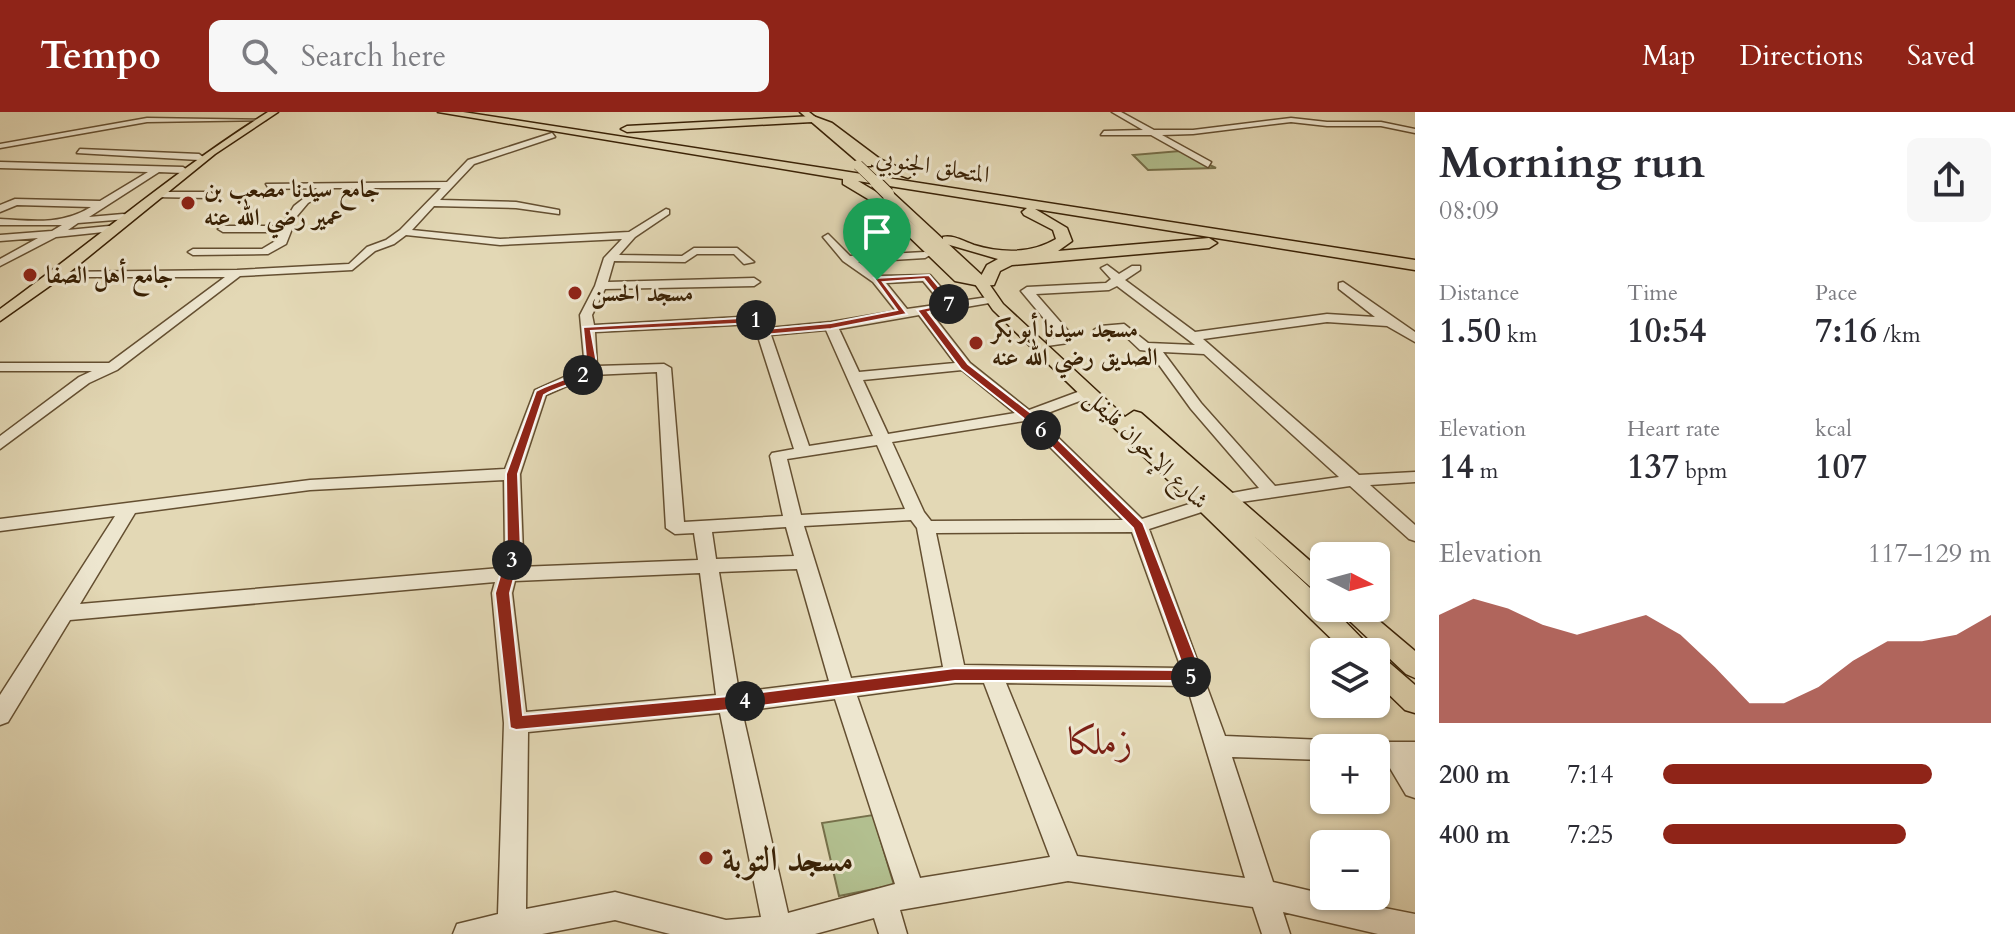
<!DOCTYPE html>
<html lang="en">
<head>
<meta charset="utf-8">
<style>
	:root { --surface:#fff; --page:#f7f7f7; --text:#2b2b33; --muted:#7c7c81; --accent:#8f2418 }
	body { margin:0; font-family:Cardo,Amiri,serif; background:var(--page); color:var(--text); height:100vh; display:flex; flex-direction:column; font-size:30px; white-space:nowrap }
	* { box-sizing:border-box; margin:0 }
	p { font-size:26px; color:var(--muted) }
	.icon { flex:none; width:44px; height:44px; fill:none; stroke:currentColor; stroke-width:2; stroke-linecap:round; stroke-linejoin:round }
	.map { position:relative; flex:1; overflow:hidden }
	.drawer { display:flex; flex-direction:column; background:var(--surface); width:600px }
	.drawer>* { flex:none }
	.needle { width:52px; rotate:96deg }
	.fabs { position:absolute; left:1310px; top:430px; display:grid; gap:16px }
	.fabs a { display:grid; place-items:center; width:80px; height:80px; border-radius:12px; background:var(--surface); box-shadow:0 2px 6px #0004; font-size:40px }
	.pin { position:absolute; display:grid; place-items:center; width:68px; height:68px; color:#fff; margin:-82px -34px; border-radius:50% 50% 50% 0; rotate:-45deg; box-shadow:0 0 8px #0007 }
	.pin .icon { rotate:45deg }
	.km { position:absolute; width:40px; height:40px; margin:-20px; border-radius:50%; background:#222; color:#fff; font-size:22px; line-height:40px; text-align:center }
	.round { display:grid; place-items:center; flex:none; width:84px; height:84px; border-radius:12px; background:var(--page) }
	.headline { display:flex; align-items:center; justify-content:space-between; height:136px; padding:0 24px }
	h1 { font-size:44px; font-weight:700; line-height:60px }
	.stats { display:grid; grid-template-columns:repeat(3,1fr); gap:12px; height:136px; padding:8px 24px }
	.stats div { display:grid; align-content:center }
	.stats b { font-size:34px; font-weight:700 }
	.stats small { font-size:22px; font-weight:400 }
	.stats p { font-size:22px }
	.chart { height:224px; padding:16px 24px }
	.chart p { display:flex; justify-content:space-between }
	.chart svg { width:100%; height:144px; margin-top:8px; fill:var(--accent); opacity:.7 }
	ul { padding:0 24px; list-style:none; font-size:26px }
	li { display:grid; grid-template-columns:128px 96px 1fr; align-items:center; height:60px }
	li i { height:20px; border-radius:10px; background:var(--accent) }
	header { display:flex; align-items:center; gap:48px; box-sizing:border-box; height:112px; padding:0 40px; background:var(--accent); color:#fff }
	header strong { font-size:38px }
	nav { display:flex; gap:44px; margin-inline-start:auto; font-size:28px }
	.search { width:560px; height:72px; background:var(--page); display:flex; align-items:center; gap:20px; box-sizing:border-box; padding:0 28px; border-radius:12px; color:var(--muted); font-size:30px }
	main { display:flex; flex:1; min-height:0 }
	.map>svg:first-child { display:block }
	.green { fill:#b2bf8f; stroke:#76704a; stroke-width:2 }
	.lines { fill:none; stroke-linecap:round; stroke-linejoin:round }
	.minor-casing { stroke:#644f31; stroke-width:3 }
	.major-casing { stroke:#392105; stroke-width:3 }
	.highway-casing { stroke:#392105; stroke-width:3 }
	.minor { fill:#ede6cf; fill-rule:evenodd }
	.major { fill:#e3d8b5; fill-rule:evenodd }
	.highway { fill:#e3d8b5; fill-rule:evenodd }
	.major-bridge-far1-casing { stroke:#392105; stroke-width:11; stroke-linecap:butt }
	.major-bridge-casing { stroke:#392105; stroke-width:14; stroke-linecap:butt }
	.major-bridge-far1 { stroke:#e3d8b5; stroke-width:10 }
	.major-bridge { stroke:#e3d8b5; stroke-width:12 }
	.route { fill:#8f2418; stroke:#fff; stroke-width:2; fill-rule:evenodd }
	.poi-dot { fill:#8f2418; stroke:#ede6cf; stroke-width:3 }
	.labels { text-anchor:middle; stroke-width:6; stroke-linejoin:round; paint-order:stroke }
	.far-street-label { font-size:24px; fill:#392105; stroke:#ede6cf }
	.far-poi-label { font-size:24px; font-weight:bold; fill:#392105; stroke:#ede6cf; text-anchor:start }
	.near-poi-label { font-size:34px; font-weight:bold; fill:#392105; stroke:#ede6cf; text-anchor:start }
	.near-quarter-label { font-size:38px; fill:#7a1f14; stroke:#ede6cf }
</style>
</head>
<body>
<header>
<strong>Tempo</strong>
<div class="search"><svg class="icon" aria-label="search" viewBox="0 0 24 24"><circle cx="10" cy="10" r="6"/><path d="M15 15l6 6"/></svg>Search here</div>
<nav><a>Map</a><a>Directions</a><a>Saved</a></nav>
</header>
<main>
<div class="map">
<svg width="1415" height="822" viewBox="0 0 1415 822">
	<rect width="100%" height="100%" fill="#e3d8b5"/>
	<filter id="stains"><feTurbulence type="fractalNoise" baseFrequency=".0025" numOctaves="4"/><feColorMatrix values="0 0 0 0 .2 0 0 0 0 .09 0 0 0 0 .02 0 0 0 .5 -.17"/></filter>
	<radialGradient id="worn" r=".72"><stop offset=".6" stop-color="#630" stop-opacity="0"/><stop offset="1" stop-color="#630" stop-opacity=".3"/></radialGradient>
	<g class="green">
		<polygon points="1180,39 1216,56 1148,58 1133,43"/>
		<polygon points="873,703 894,773 839,784 822,711"/>
	</g>
	<g class="lines">
		<g class="minor-casing">
			<g id="minor">
				<polygon points="1112,0 1121,0 1154,18 1193,18 1291,6 1327,10 1381,10 1415,17 1415,21 1381,14 1327,14 1291,10 1193,22 1162,23 1211,50 1208,55 1151,23 1101,23 1104,19 1143,18"/>
				<polygon points="147,6 266,8 147,10 0,36 0,32"/>
				<path d="M552,21l3,4 -81,27 -34,36 76,2 43,8v4l-43,-6 -82,-2 -22,24 88,9 129,-7 37,-23 3,1v4l-34,23 -16,18 63,1 12,-8h43l17,14 -10,2 -10,-10h-37l-12,8 -71,-1 -6,21 146,-4 6,4 -6,4 -149,3 -13,26 2,10 165,-9 4,1 5,11 63,-6 65,-11 -23,-29 -30,-21 -20,-24 5,-3 22,22 75,-4 5,3 -5,3 -67,4 21,14 51,-1 24,27 41,-6v6l-64,11 39,50 59,47 54,-20h10v6l-56,21 105,102 63,-20 9,6 -3,4 -62,20 76,207 99,4 8,3 3,5h-11v12l-92,-3 41,125 51,12v2l91,18v20h-37l-95,-22 7,22h-28l-9,-27 -185,-26 -168,29 7,24h-28l-5,-16 -59,16h-145l-55,-14 -73,14h-89l4,-10 41,-10 6,-191 -12,-130 3,-11 -425,38 -62,102 -8,3v-30l115,-179 -115,15v-12l310,-39 195,-11 30,-79 47,-21 2,-11 -4,-43 15,-29 9,-28 18,-19 -122,6 -94,-10 -12,9 -19,7 -23,19 -112,6 -123,94 -28,13 -89,66v-13l79,-59 13,-6h-92v-8h109l116,-86h-167l-4,-1v-4l183,-2 112,-6 18,-17 19,-7 14,-10 41,-42h-107l-26,15 -11,13 -11,28 -18,10 -75,1 -5,-3 5,-3h69l15,-9 2,-8h-56l-5,-3 5,-3h59l12,-20 23,-18 -48,1 -3,-5 181,-2 21,-22zM923,169l19,23 -35,5 -21,-26zM919,203l36,48 -96,9 -20,-43zM754,212l40,125 -22,4 -2,3 13,60 -99,6 -13,-154 -7,-4 -67,2 -2,-34zM826,218l47,106 -64,10 -38,-111zM962,258l53,43 -127,21 -25,-54zM657,260l9,156 9,6 19,-1 4,27 -179,7 4,-15 -3,-78 26,-79 46,-20zM1024,309l99,99 -192,1 -7,-9 -32,-70zM877,333l28,64 -104,6 -14,-56zM504,368l1,72 -5,16 -420,36 55,-91 175,-23zM911,408l6,8 26,139 -92,11 -47,-152zM786,415l8,29 -78,3 -4,-27zM1132,420l49,136 -217,-3 -28,-132zM797,457l32,112 -90,11 -20,-120zM700,461l16,122 -190,17 -14,-119 3,-12zM955,571h29l66,174 -130,21 -63,-182zM1006,571l181,3 58,192 -168,-22zM835,587l60,185 -107,29 -46,-202zM720,601l41,204 -35,3 -111,-28 -89,17 2,-177z"/>
				<polygon points="80,37 199,42 203,45 199,48 77,41"/>
				<path d="M0,50l183,5 4,3 -4,3 -24,-1 -70,45 34,-3 4,1v4l-49,4 -10,7 41,-4 4,1v4l-57,6 -56,29v-7l38,-21 -38,3v-6l52,-4 10,-6h-62v-6c33,2 62,6 91,-12l-74,-2 -17,7v-7l15,-6 85,2 48,-29 -148,-4z"/>
				<polygon points="157,80 210,80 215,83 210,86 154,85 152,83"/>
				<path d="M1107,153l12,9 13,-8h8v4l-15,10 70,52 132,-18 48,3 -36,-28v-6l4,-1 72,50v10l-28,-16 -60,-4 -124,17 156,136 56,-3v10l-45,3 45,40v16l-6,-2 -59,-53 -123,18 -6,-1 -3,-4 3,-4 38,-7 -68,-79 -42,-58 -9,-1 -19,-18 -21,2 -6,-4 6,-4 24,-2 24,19 47,2 -78,-59 -8,4 -73,4 34,39 -2,10 -21,3v-6l9,-2v-5l-35,-42 6,-4 79,-4 5,-4 -10,-11zM1163,240l41,2 135,123 -64,9 -74,-83z"/>
				<polygon points="1376,630 1415,630 1415,686 1406,683 1387,651 1376,650 1376,636 1366,636"/>
			</g>
		</g>
		<g class="major-casing">
			<g id="major">
				<path d="M268,0h10l-63,42 -144,117 -71,50v-12c90,-65 174,-138 268,-197z"/>
				<polygon points="800,0 809,0 871,50 871,54 863,54"/>
				<polygon points="884,80 892,80 985,166 1003,192 1125,305 1134,299 1141,301 1324,461 1324,483 1316,480 1253,423 1324,489 1324,496 1332,496 1375,540 1345,540 993,198 975,172 884,84"/>
				<polygon points="1336,496 1364,496 1415,539 1415,566 1406,562"/>
				<polygon points="1376,543 1385,547 1415,573 1415,601 1405,598 1376,570"/>
			</g>
		</g>
		<g class="highway-casing">
			<g id="highway">
				<path d="M438,0h25l952,148v10l-380,-61 32,19 5,13 -14,10 151,-13 8,5 -8,5 -197,17 -12,6 -6,14 -14,1 -25,-5 -82,-79 -30,-18v-5zM858,69l169,27 -5,4 2,3 29,15 3,9c-25,15 -55,14 -82,6 -11,-4 -20,-10 -31,-8v6l55,16 -11,6 -6,11 -14,-3 -84,-77z"/>
				<polygon points="813,4 832,11 880,47 914,62 908,66 872,53 824,15 812,10 627,20 621,17 627,14"/>
			</g>
		</g>
		<use href="#minor" class="minor"/>
		<use href="#major" class="major"/>
		<use href="#highway" class="highway"/>
		<g class="major-bridge-far1-casing">
			<polyline id="major-bridge-far1" points="858,53 878,72"/>
		</g>
		<g class="major-bridge-casing">
			<polyline id="major-bridge" points="876,70 888,82"/>
		</g>
		<use href="#major-bridge-far1" class="major-bridge-far1"/>
		<use href="#major-bridge" class="major-bridge"/>
	</g>
	<path class="route" d="M929,163l25,30 -26,7 40,52 63,49 112,110 60,154 -3,4h-245l-226,29 -213,20 -6,-2 -15,-135 12,-41 -1,-78 30,-83c16,-9 33,-11 48,-22l2,-11 -3,-31 176,-10 7,12 65,-6 66,-13 -23,-32zM924,167l20,25 -27,6 44,59 62,49 110,110 51,142 -229,-2 -226,28 -206,19 -13,-122 11,-41 -3,-78 26,-79c17,-10 36,-11 50,-24l2,-13 -5,-27 164,-8 3,9 5,3 68,-6 76,-15 -24,-32z"/>
	<g class="poi-dot">
		<circle cx="188" cy="91" r="8"/>
		<circle cx="30" cy="163" r="8"/>
		<circle cx="575" cy="181" r="8"/>
		<circle cx="976" cy="231" r="8"/>
		<circle cx="706" cy="746" r="8"/>
	</g>
	<g class="labels">
		<g class="far-street-label">
			<text transform="translate(933 54) rotate(9)" y="8">المتحلق الجنوبي</text>
			<text transform="translate(1147 337) rotate(44)" y="8">شارع الإخوان فليفل</text>
		</g>
		<g class="far-poi-label">
			<text x="204" y="85">جامع سيدنا مصعب بن<tspan x="204" dy="28">عمير رضي الله عنه</tspan></text>
			<text x="46" y="171">جامع أهل الصفا</text>
			<text x="591" y="189">مسجد الحسن</text>
			<text x="992" y="225">مسجد سيدنا أبو بكر<tspan x="992" dy="28">الصديق رضي الله عنه</tspan></text>
		</g>
		<g class="near-poi-label">
			<text x="722" y="758">مسجد التوبة</text>
		</g>
		<g class="near-quarter-label">
			<text x="1100" y="642">زملكا</text>
		</g>
	</g>
	<rect width="100%" height="100%" filter="url(#stains)"/>
	<rect width="100%" height="100%" fill="url(#worn)"/>
</svg>
<div class="fabs">
<a><svg class="needle" viewBox="-14 -14 28 28"><path d="M0-13l5 13h-10z" fill="#e53935"/><path d="M0 13l5-13h-10z" fill="#7c7c81"/></svg></a>
<a><svg class="icon" aria-label="layers" viewBox="0 0 24 24"><path d="M12 4l9 5-9 5-9-5zM3 14l9 5 9-5"/></svg></a>
<a>+</a>
<a>−</a>
</div>
<div class="pin" style="left:877px;top:168px;background:#1e9e55"><svg class="icon" aria-label="arrive" viewBox="0 0 24 24"><path d="M6 21V4h12l-3 4 3 4H6"/></svg></div>
<b class="km" style="left:756px;top:208px">1</b>
<b class="km" style="left:583px;top:263px">2</b>
<b class="km" style="left:512px;top:448px">3</b>
<b class="km" style="left:745px;top:589px">4</b>
<b class="km" style="left:1191px;top:565px">5</b>
<b class="km" style="left:1041px;top:318px">6</b>
<b class="km" style="left:949px;top:192px">7</b>
</div>
<section class="drawer">
<div class="headline"><div><h1>Morning run</h1><p>08:09</p></div><a class="round"><svg class="icon" aria-label="share" viewBox="0 0 24 24"><path d="M12 15V3M7 8l5-5 5 5M5 13v7h14v-7"/></svg></a></div>
<div class="stats">
<div><p>Distance</p><b>1.50<small> km</small></b></div>
<div><p>Time</p><b>10:54</b></div>
<div><p>Pace</p><b>7:16<small> /km</small></b></div>
</div>
<div class="stats">
<div><p>Elevation</p><b>14<small> m</small></b></div>
<div><p>Heart rate</p><b>137<small> bpm</small></b></div>
<div><p>kcal</p><b>107</b></div>
</div>
<div class="chart"><p><span>Elevation</span>117–129 m</p>
<svg viewBox="0 0 160 44" preserveAspectRatio="none"><path d="M0 44V11L10 6L20 9L30 14L40 17L50 14L60 11L70 17L80 27L90 38L100 38L110 33L120 25L130 19L140 19L150 17L160 11V44z"/></svg>
</div>
<ul>
<li><b>200 m</b>7:14<i style="width:82%"></i></li>
<li><b>400 m</b>7:25<i style="width:74%"></i></li>
</ul>
</section>
</main>
</body>
</html>
